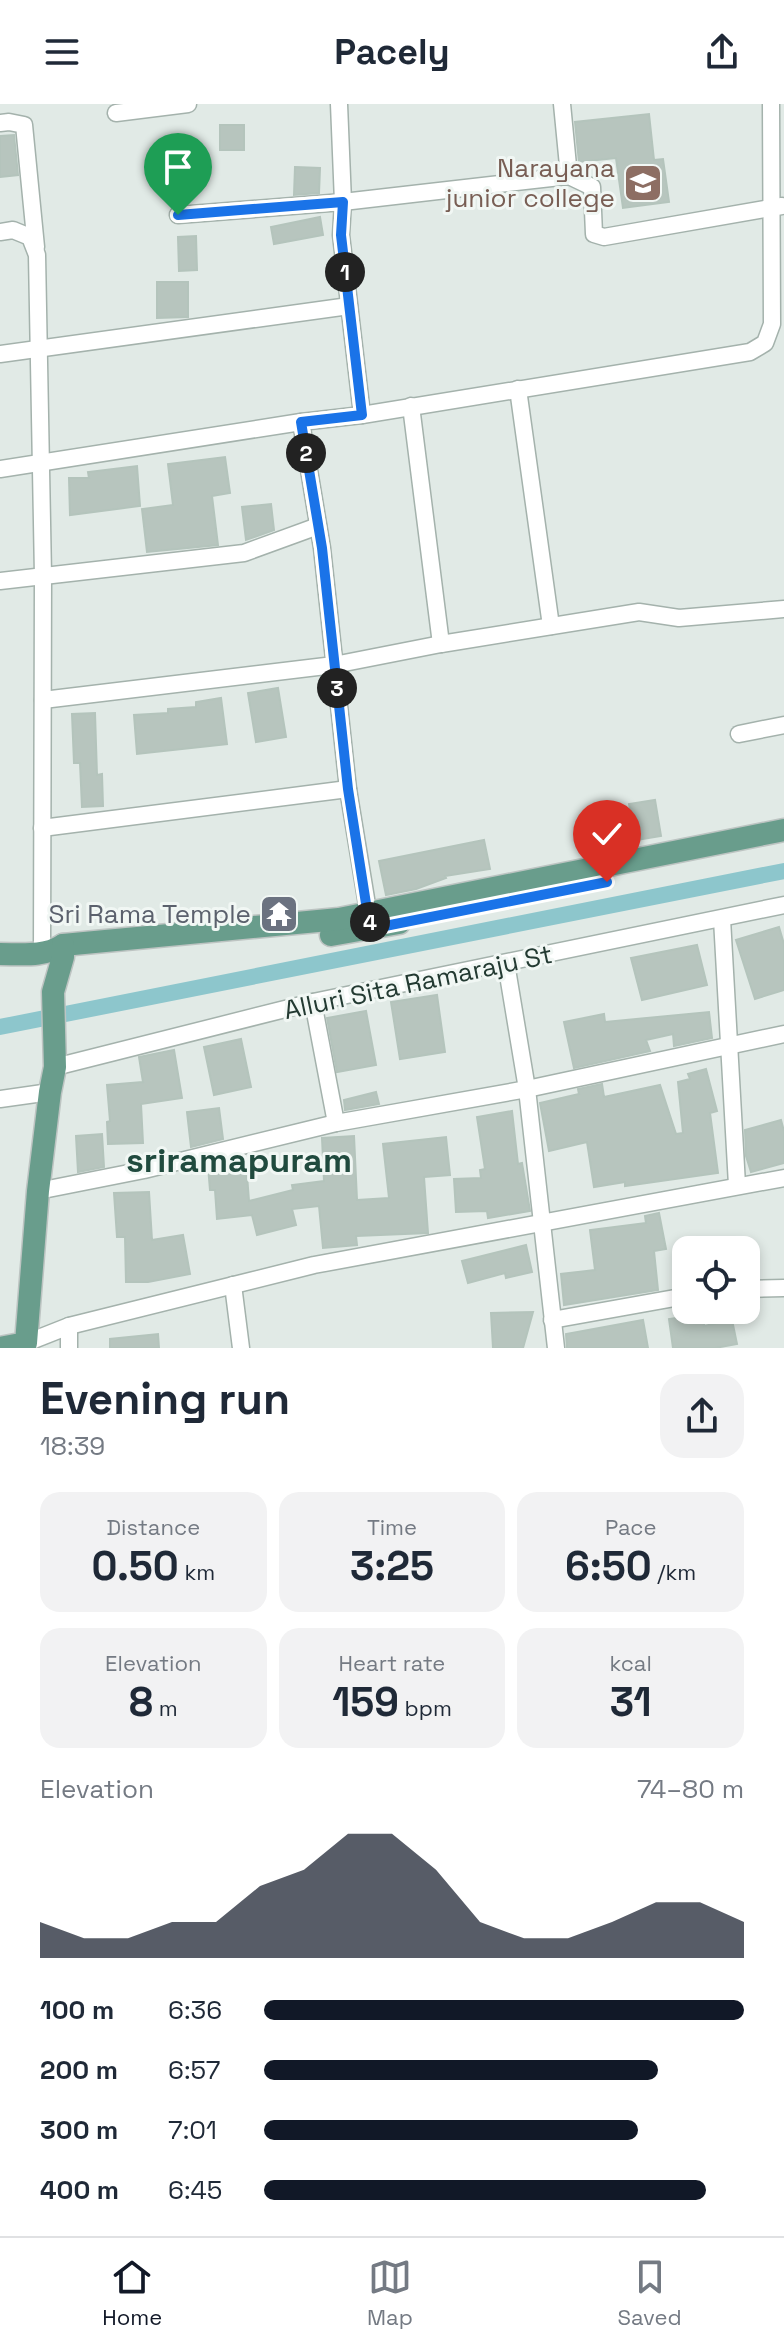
<!DOCTYPE html>
<html lang="en">
<head>
<meta charset="utf-8">
<style>
	:root { --surface:#fff; --page:#f2f2f3; --text:#1f2937; --muted:#747a83; --line:#e0e1e3; --accent:#111827 }
	body { margin:0; font-family:"Space Grotesk",sans-serif; background:var(--page); color:var(--text); height:100vh; display:flex; flex-direction:column; font-size:30px; white-space:nowrap }
	* { box-sizing:border-box; margin:0 }
	p { font-size:26px; color:var(--muted) }
	.icon { flex:none; width:44px; height:44px; fill:none; stroke:currentColor; stroke-width:2; stroke-linecap:round; stroke-linejoin:round }
	.map { position:relative; height:1244px; overflow:hidden }
	.drawer { display:flex; flex-direction:column; background:var(--surface); flex:1 }
	.drawer>* { flex:none }
	.buttons { position:absolute; left:672px; top:1132px; display:grid; gap:16px }
	.buttons a { display:grid; place-items:center; width:88px; height:88px; border-radius:16px; background:var(--surface); box-shadow:0 4px 12px #0003; font-size:40px }
	.pin { position:absolute; display:grid; place-items:center; width:68px; height:68px; color:#fff; margin:-82px -34px; border-radius:50% 50% 50% 0; rotate:-45deg; box-shadow:0 0 8px #0007 }
	.pin .icon { rotate:45deg }
	.km { position:absolute; width:40px; height:40px; margin:-20px; border-radius:50%; background:#222; color:#fff; font-size:22px; line-height:40px; text-align:center }
	.round { display:grid; place-items:center; flex:none; width:84px; height:84px; border-radius:24px; background:var(--page) }
	.overview { display:flex; align-items:center; justify-content:space-between; height:136px; padding:0 40px }
	h1 { font-size:44px; font-weight:800; line-height:60px }
	.metrics { display:grid; grid-template-columns:repeat(3,1fr); gap:12px; height:136px; padding:8px 40px }
	.metrics div { display:grid; align-content:center; border-radius:20px; background:var(--page); text-align:center }
	.metrics b { font-size:40px; font-weight:800 }
	.metrics small { font-size:22px; font-weight:400 }
	.metrics p { font-size:22px }
	.chart { height:224px; padding:16px 40px }
	.chart p { display:flex; justify-content:space-between }
	.chart svg { width:100%; height:144px; margin-top:8px; fill:var(--accent); opacity:.7 }
	ul { padding:0 40px; list-style:none; font-size:26px }
	li { display:grid; grid-template-columns:128px 96px 1fr; align-items:center; height:60px }
	li i { height:20px; border-radius:10px; background:var(--accent) }
	header { display:flex; justify-content:space-between; align-items:center; height:104px; padding:0 40px; background:var(--surface); font-size:36px; font-weight:800 }
	.dock { display:flex; justify-content:space-around; align-items:center; height:112px; border-top:2px solid var(--line); background:var(--surface); font-size:22px; color:var(--muted) }
	.dock a { display:grid; justify-items:center; gap:4px }
	.dock .active { color:var(--accent) }
	.map>svg:first-child { display:block }
	.lines { fill:none; stroke-linecap:round; stroke-linejoin:round }
	.canal { stroke:#8dc6cc; stroke-width:16 }
	.building { fill:#b7c5be; stroke:#b4c4bc; stroke-width:2 }
	.minor-casing { stroke:#a4b2ac; stroke-width:19 }
	.major-casing { stroke:#bdc4c2; stroke-width:25 }
	.minor { stroke:#fff; stroke-width:16 }
	.major { stroke:#699d8c; stroke-width:22 }
	.route-casing { stroke:#fff; stroke-width:16 }
	.route { stroke:#1a73e8; stroke-width:10 }
	.labels { text-anchor:middle; stroke-width:6; stroke-linejoin:round; paint-order:stroke }
	.education-label { font-size:26px; fill:#785e54; stroke:#f1f7f4; text-anchor:end }
	.worship-label { font-size:26px; fill:#5b616d; stroke:#f1f7f4; text-anchor:end }
	.street-label { font-size:26px; fill:#233a32; stroke:#f1f7f4 }
	.district-label { font-size:34px; font-weight:bold; fill:#204a3e; stroke:#f1f7f4 }
</style>
</head>
<body>
<header><svg class="icon" aria-label="menu" viewBox="0 0 24 24"><path d="M4 6h16M4 12h16M4 18h16"/></svg>Pacely<svg class="icon" aria-label="share" viewBox="0 0 24 24"><path d="M12 15V3M7 8l5-5 5 5M5 13v7h14v-7"/></svg></header>
<div class="map">
<svg width="784" height="1244" viewBox="0 0 784 1244">
	<rect width="100%" height="100%" fill="#e1eae6"/>
	<g class="lines">
		<polyline class="canal" points="0,923 784,767"/>
	</g>
	<g class="building">
		<polygon points="649,10 654,56 663,55 669,98 623,104 616,54 579,58 575,18"/>
		<rect x="220" y="21" width="24" height="25"/>
		<polygon points="14,31 18,71 0,73 0,32"/>
		<polygon points="295,63 320,64 319,89 294,91"/>
		<polygon points="320,113 323,131 274,140 271,123"/>
		<polygon points="196,132 197,166 179,167 178,133"/>
		<polygon points="157,178 188,178 188,213 157,214"/>
		<polygon points="225,353 230,389 212,392 218,441 147,448 142,405 173,401 168,360"/>
		<polygon points="137,362 140,402 70,411 69,374 89,374 88,368"/>
		<polygon points="271,400 274,426 246,436 242,403"/>
		<polygon points="278,584 286,633 256,638 248,589"/>
		<polygon points="221,594 227,640 137,650 134,611 168,609 168,605 196,603 196,598"/>
		<polygon points="95,609 97,671 102,670 103,702 82,703 80,659 74,659 72,610"/>
		<polygon points="655,696 661,732 636,736 629,700"/>
		<polygon points="484,736 490,765 445,772 446,774 416,785 386,791 379,757"/>
		<polygon points="779,823 784,840 784,886 755,895 736,836"/>
		<polygon points="697,841 707,881 642,896 631,854"/>
		<polygon points="437,891 445,948 400,955 391,898"/>
		<polygon points="366,907 376,961 337,968 327,914"/>
		<polygon points="709,908 712,934 674,942 673,930 646,936 650,947 574,964 564,918 604,910 605,918"/>
		<polygon points="241,935 251,983 214,991 204,943"/>
		<polygon points="174,946 182,994 141,1000 143,1039 108,1040 107,1018 110,1017 107,981 143,978 139,953"/>
		<polygon points="706,965 717,1007 710,1009 718,1069 625,1082 625,1078 594,1083 587,1038 549,1047 540,999 579,990 578,985 602,980 604,993 660,981 676,1030 683,1029 678,978 690,975 688,970"/>
		<polygon points="376,988 379,1000 345,1006 344,996"/>
		<polygon points="219,1004 223,1035 191,1043 187,1008"/>
		<polygon points="512,1007 518,1060 522,1059 530,1107 488,1114 487,1107 456,1108 454,1075 481,1074 480,1066 485,1065 477,1013"/>
		<polygon points="781,1016 784,1027 784,1059 751,1068 746,1052 745,1026"/>
		<polygon points="102,1030 104,1063 78,1068 76,1032"/>
		<polygon points="354,1032 357,1096 389,1094 383,1040 446,1033 450,1071 424,1073 428,1129 356,1132 357,1141 323,1144 319,1102 292,1105 296,1121 257,1131 252,1111 217,1115 215,1086 210,1086 208,1062 225,1057 246,1058 249,1097 293,1086 292,1081 324,1077 322,1034"/>
		<polygon points="149,1088 152,1136 183,1131 190,1170 148,1178 126,1178 125,1133 117,1133 114,1089"/>
		<polygon points="659,1109 666,1145 654,1147 658,1186 564,1201 561,1170 595,1166 590,1126 646,1119 645,1112"/>
		<polygon points="526,1141 532,1168 506,1174 505,1169 468,1179 462,1157"/>
		<polygon points="533,1208 523,1244 493,1244 491,1209"/>
		<polygon points="703,1210 704,1222 732,1216 737,1240 715,1244 673,1244 669,1215"/>
		<polygon points="643,1216 648,1244 567,1244 566,1230"/>
		<polygon points="158,1230 159,1244 110,1244 110,1235"/>
	</g>
	<g class="lines">
		<g class="minor-casing">
			<g id="minor">
				<polyline points="339,0 343,98 341,131 362,311"/>
				<polyline points="562,0 569,72"/>
				<polyline points="116,9 188,0"/>
				<polyline points="0,19 9,18 24,21 36,143"/>
				<polyline points="178,111 343,98 569,72 592,83 594,130 604,133 782,102"/>
				<polyline points="0,128 13,126 30,133 37,151 43,472 42,850"/>
				<polyline points="0,250 349,202"/>
				<polyline points="518,285 551,522"/>
				<polyline points="411,302 441,540"/>
				<polyline points="301,318 322,444 348,685 370,819"/>
				<polyline points="0,365 301,318 362,311 750,248 765,239 772,220 771,0"/>
				<polyline points="0,477 244,449 318,422"/>
				<polyline points="43,596 334,561 441,540 639,508 679,514 784,505"/>
				<polyline points="739,630 784,621"/>
				<polyline points="42,724 348,685"/>
				<polyline points="722,815 737,1081"/>
				<polyline points="506,859 527,985 556,1244"/>
				<polyline points="313,898 336,1019"/>
				<polyline points="55,963 313,898 784,801"/>
				<polyline points="0,995 50,988"/>
				<polyline points="38,1087 144,1066 336,1019 527,985 784,930"/>
				<polyline points="233,1181 241,1244"/>
				<polyline points="746,1185 784,1184"/>
				<polyline points="552,1216 686,1192"/>
				<polyline points="26,1239 69,1222 314,1161 784,1074"/>
				<polyline points="69,1244 69,1222"/>
			</g>
		</g>
		<g class="major-casing">
			<g id="major">
				<polyline points="331,831 399,819"/>
				<path d="M0,850c22,0 44,3 63,-9l276,-26 445,-89"/>
				<polyline points="0,1244 26,1239 38,1087 50,988 55,963 53,888 63,853 63,841"/>
			</g>
		</g>
		<use href="#minor" class="minor"/>
		<use href="#major" class="major"/>
	</g>
	<g class="lines">
		<g class="route-casing">
			<polyline id="route" points="178,111 343,98 341,131 362,311 301,318 322,444 348,685 370,825 607,778"/>
		</g>
		<use href="#route" class="route"/>
	</g>
	<defs>
		<g id="university-square" transform="scale(2)"><rect x="-9" y="-9" width="18" height="18" rx="4" fill="#8d6e63" stroke="#f1f7f4"/><path d="M0-5L7-2L0 1L-7-2ZM-4 1L0 2.5L4 1V4Q0 6-4 4Z" fill="#fff"/></g>
		<g id="temple-square" transform="scale(2)"><rect x="-9" y="-9" width="18" height="18" rx="4" fill="#6b7280" stroke="#f1f7f4"/><path d="M0-6L5-2H3V0L6.5 2.5H4V6H1.5V3h-3V6H-4V2.5H-6.5L-3 0V-2H-5Z" fill="#fff"/></g>
	</defs>
	<g fill-rule="evenodd">
		<use href="#university-square" x="643" y="79"/>
		<use href="#temple-square" x="279" y="810"/>
	</g>
	<g class="labels">
		<g class="education-label">
			<text x="615" y="73">Narayana<tspan x="615" dy="30">junior college</tspan></text>
		</g>
		<g class="worship-label">
			<text x="251" y="819">Sri Rama Temple</text>
		</g>
		<g class="street-label">
			<text transform="translate(418 878) rotate(-12)" y="9">Alluri Sita Ramaraju St</text>
		</g>
		<g class="district-label">
			<text x="239" y="1068">sriramapuram</text>
		</g>
	</g>
</svg>
<div class="buttons">
<a><svg class="icon" aria-label="locate" viewBox="0 0 24 24"><circle cx="12" cy="12" r="6"/><path d="M12 2v4M12 18v4M2 12h4M18 12h4"/></svg></a>
</div>
<div class="pin" style="left:178px;top:111px;background:#1e9e55"><svg class="icon" aria-label="arrive" viewBox="0 0 24 24"><path d="M6 21V4h12l-3 4 3 4H6"/></svg></div>
<div class="pin" style="left:607px;top:778px;background:#d93025"><svg class="icon" aria-label="check" viewBox="0 0 24 24"><path d="M5 12l5 5 9-10"/></svg></div>
<b class="km" style="left:345px;top:168px">1</b>
<b class="km" style="left:306px;top:349px">2</b>
<b class="km" style="left:337px;top:584px">3</b>
<b class="km" style="left:370px;top:818px">4</b>
</div>
<section class="drawer">
<div class="overview"><div><h1>Evening run</h1><p>18:39</p></div><a class="round"><svg class="icon" aria-label="share" viewBox="0 0 24 24"><path d="M12 15V3M7 8l5-5 5 5M5 13v7h14v-7"/></svg></a></div>
<div class="metrics">
<div><p>Distance</p><b>0.50<small> km</small></b></div>
<div><p>Time</p><b>3:25</b></div>
<div><p>Pace</p><b>6:50<small> /km</small></b></div>
</div>
<div class="metrics">
<div><p>Elevation</p><b>8<small> m</small></b></div>
<div><p>Heart rate</p><b>159<small> bpm</small></b></div>
<div><p>kcal</p><b>31</b></div>
</div>
<div class="chart"><p><span>Elevation</span>74–80 m</p>
<svg viewBox="0 0 160 44" preserveAspectRatio="none"><path d="M0 44V33L10 38L20 38L30 33L40 33L50 22L60 17L70 6L80 6L90 17L100 33L110 38L120 38L130 33L140 27L150 27L160 33V44z"/></svg>
</div>
<ul>
<li><b>100 m</b>6:36<i style="width:100%"></i></li>
<li><b>200 m</b>6:57<i style="width:82%"></i></li>
<li><b>300 m</b>7:01<i style="width:78%"></i></li>
<li><b>400 m</b>6:45<i style="width:92%"></i></li>
</ul>
</section>
<nav class="dock">
<a class="active"><svg class="icon" aria-label="home" viewBox="0 0 24 24"><path d="M3 11l9-7 9 7M6 9v11h12V9"/></svg>Home</a>
<a><svg class="icon" aria-label="map" viewBox="0 0 24 24"><path d="M3 6l6-2 6 2 6-2v14l-6 2-6-2-6 2zM9 4v14M15 6v14"/></svg>Map</a>
<a><svg class="icon" aria-label="saved" viewBox="0 0 24 24"><path d="M7 4h10v16l-5-4-5 4z"/></svg>Saved</a>
</nav>
</body>
</html>
